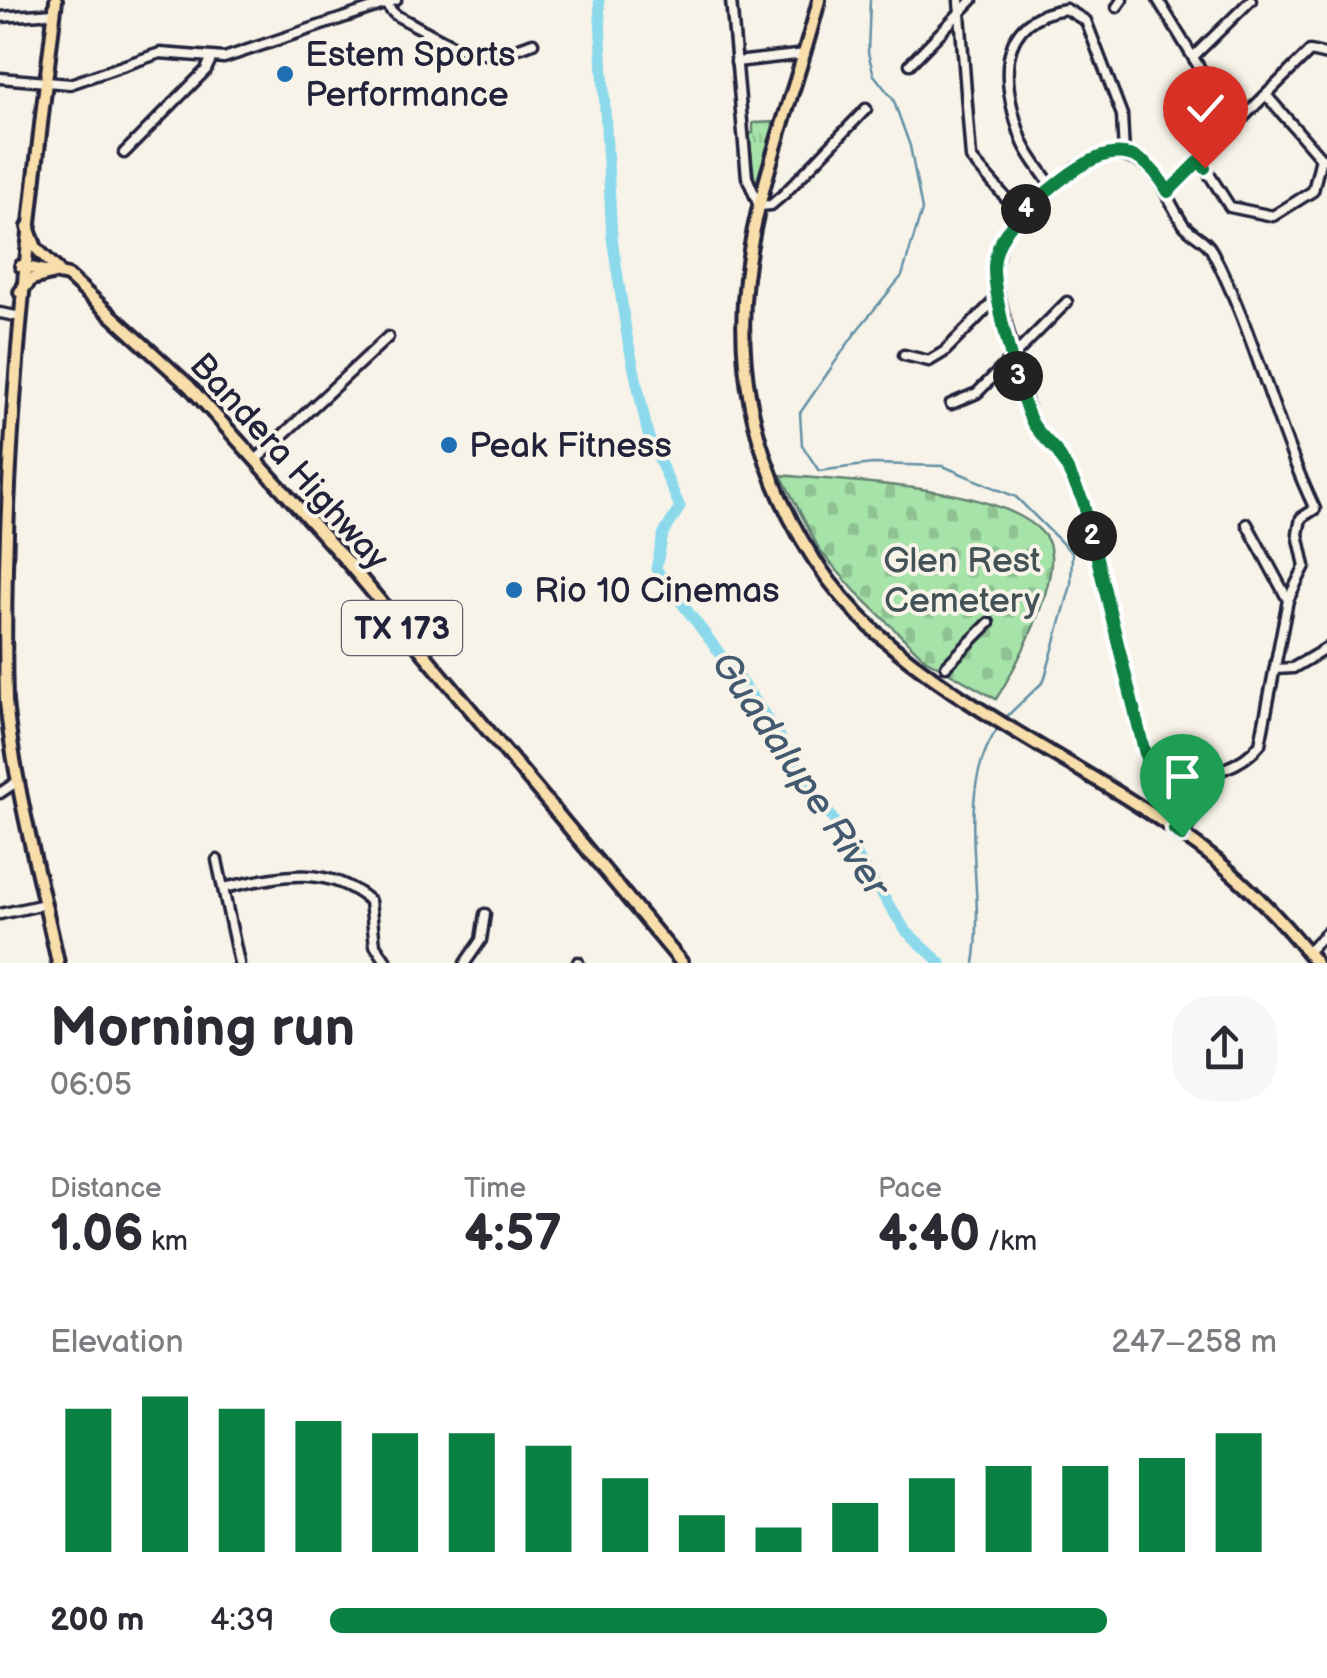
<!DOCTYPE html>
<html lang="en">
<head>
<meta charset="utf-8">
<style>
	:root { --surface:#fff; --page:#f7f7f7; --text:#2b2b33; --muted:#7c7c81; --accent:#0b8043 }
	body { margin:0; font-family:"Balsamiq Sans",sans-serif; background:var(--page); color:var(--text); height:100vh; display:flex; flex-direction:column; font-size:38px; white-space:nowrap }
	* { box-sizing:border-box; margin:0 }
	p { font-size:32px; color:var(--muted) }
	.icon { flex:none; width:55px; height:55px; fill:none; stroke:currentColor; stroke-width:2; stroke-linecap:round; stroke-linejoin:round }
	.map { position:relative; height:963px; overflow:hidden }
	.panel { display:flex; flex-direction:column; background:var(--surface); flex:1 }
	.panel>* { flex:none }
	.pin { position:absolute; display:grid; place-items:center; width:85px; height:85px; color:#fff; margin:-102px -42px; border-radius:50% 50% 50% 0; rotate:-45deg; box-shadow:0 0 10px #0007 }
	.pin .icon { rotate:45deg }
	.km { position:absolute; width:50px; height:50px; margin:-25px; border-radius:50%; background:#222; color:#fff; font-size:28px; line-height:50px; text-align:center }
	.round { display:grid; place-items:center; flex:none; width:105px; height:105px; border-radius:40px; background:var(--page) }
	.head { display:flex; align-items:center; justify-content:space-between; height:170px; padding:0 50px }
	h1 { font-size:55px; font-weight:700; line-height:75px }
	.figures { display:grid; grid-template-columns:repeat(3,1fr); gap:15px; height:170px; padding:10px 50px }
	.figures div { display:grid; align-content:center }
	.figures b { font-size:50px; font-weight:700 }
	.figures small { font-size:28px; font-weight:400 }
	.figures p { font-size:28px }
	.chart { height:280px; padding:20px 50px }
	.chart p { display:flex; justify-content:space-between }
	.chart svg { width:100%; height:180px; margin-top:10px; stroke:var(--accent); stroke-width:6 }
	ul { padding:0 50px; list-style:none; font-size:32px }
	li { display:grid; grid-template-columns:160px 120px 1fr; align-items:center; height:75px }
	li i { height:25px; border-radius:12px; background:var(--accent) }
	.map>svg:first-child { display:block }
	.grass { fill:url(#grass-tufts); stroke:#648272; stroke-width:2.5 }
	.cemetery { fill:url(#cemetery-stones); stroke:#648272; stroke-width:2.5 }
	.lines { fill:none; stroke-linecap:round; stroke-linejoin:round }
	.stream { stroke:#6290a5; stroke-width:2.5 }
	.river { stroke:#8cd9ec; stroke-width:11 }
	.minor-casing { stroke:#22223b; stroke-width:15 }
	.major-casing { stroke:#22223b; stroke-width:18 }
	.minor { stroke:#f7f3e8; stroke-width:8 }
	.major { stroke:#f8deab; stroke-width:10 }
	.route-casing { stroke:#fff; stroke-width:20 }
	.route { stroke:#0b8043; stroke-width:12 }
	.poi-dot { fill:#1f6fb2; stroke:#f7f3e8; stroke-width:4 }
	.labels { text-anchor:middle; stroke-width:8; stroke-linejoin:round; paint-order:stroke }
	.shield { fill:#f7f3e8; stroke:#62616f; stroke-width:2.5 }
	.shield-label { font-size:32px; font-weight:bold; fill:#22223b }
	.poi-label { font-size:35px; fill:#22223b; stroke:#f7f3e8; text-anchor:start }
	.street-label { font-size:35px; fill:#22223b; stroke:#f7f3e8 }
	.park-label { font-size:35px; fill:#435256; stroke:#f7f3e8 }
	.water-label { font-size:38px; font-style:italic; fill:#425970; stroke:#f7f3e8 }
</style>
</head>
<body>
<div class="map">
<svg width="1327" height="963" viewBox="0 0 1327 963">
	<defs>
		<pattern id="grass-tufts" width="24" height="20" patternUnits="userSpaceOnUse" patternTransform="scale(2.5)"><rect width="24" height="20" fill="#a6e3a9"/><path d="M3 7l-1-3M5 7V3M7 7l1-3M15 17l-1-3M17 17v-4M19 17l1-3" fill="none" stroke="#8fc292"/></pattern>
		<pattern id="cemetery-stones" width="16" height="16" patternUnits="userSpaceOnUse" patternTransform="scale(2.5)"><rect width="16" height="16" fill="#a6e3a9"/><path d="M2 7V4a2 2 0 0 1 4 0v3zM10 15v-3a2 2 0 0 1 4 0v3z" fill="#8fc292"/></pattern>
	</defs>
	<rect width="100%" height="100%" fill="#f7f3e8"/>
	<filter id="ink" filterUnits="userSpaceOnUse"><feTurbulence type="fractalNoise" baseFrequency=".01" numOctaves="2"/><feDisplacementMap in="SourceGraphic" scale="20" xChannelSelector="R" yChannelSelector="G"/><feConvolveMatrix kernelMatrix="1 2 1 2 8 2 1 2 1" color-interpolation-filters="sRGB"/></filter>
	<g filter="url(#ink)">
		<polygon class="grass" points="774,122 756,185 755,186 749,134 753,133 753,123"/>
		<path class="cemetery" d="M781,475c64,7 225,10 264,61 24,32 -30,134 -49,163l-71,-40 -69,-67 -36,-41z"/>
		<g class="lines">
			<g class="stream">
				<polyline points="870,0 868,53 874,75 893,99 910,146 922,210 902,276 858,329 800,413 802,445 819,471 872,464 943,466 1016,497 1072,553 1071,585 1044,681 1004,719"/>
				<path d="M974,963c13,-75 -23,-172 26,-238"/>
			</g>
			<polyline class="river" points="599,0 612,238 627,336 648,435 680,507 663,535 656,569 755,700 906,931 941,963"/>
			<g class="minor-casing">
				<g id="minor">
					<polyline points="731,0 747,177 759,206 771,205 784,194 866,109"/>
					<polyline points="959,0 971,158 1020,214"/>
					<polyline points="1158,0 1216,95"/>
					<path d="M386,3c7,14 17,15 30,23 48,25 62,39 117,17"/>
					<polyline points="1117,7 1122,0"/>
					<polyline points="0,17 54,13"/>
					<polyline points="1193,57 1251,0"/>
					<polyline points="736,62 805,54"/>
					<polyline points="910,64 972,0"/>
					<polyline points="0,78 70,84 160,53 224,58 396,0"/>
					<polyline points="1266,95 1321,158"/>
					<polyline points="124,153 206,70 211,59"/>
					<path d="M1113,153c54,12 44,34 71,72 8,10 22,14 28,26 43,82 63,175 103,258l-14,9 -3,16 7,32 -17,34 -28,144c-23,29 -57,30 -92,36l-20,-14 -65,-265 -17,-36 -35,-45 -38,-147 11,-40 16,-19 56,-47z"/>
					<polyline points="1200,160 1230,207 1273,216 1313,191 1321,158 1327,159"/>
					<path d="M1052,187c-9,-14 -24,-31 -30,-47 -20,-55 -29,-122 44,-131l20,12 36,94 2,40"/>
					<polyline points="1168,192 1310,51 1327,55"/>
					<polyline points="0,313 16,316"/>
					<polyline points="904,355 929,361 944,352 998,297"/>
					<polyline points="951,404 977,393 1067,302"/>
					<polyline points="257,459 388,337"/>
					<polyline points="1247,524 1288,600"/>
					<polyline points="946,666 989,623"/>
					<polyline points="1275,669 1293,668 1327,648"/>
					<polyline points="0,793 18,781"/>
					<polyline points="1173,830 1196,792 1194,775"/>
					<polyline points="1182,836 1202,804 1203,774"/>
					<polyline points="217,860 239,963"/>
					<path d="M223,888c53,-11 101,-26 147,13l5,44 12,18"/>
					<polyline points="0,914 45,904"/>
					<polyline points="1307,952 1327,932"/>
					<polyline points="465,963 481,940 485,914"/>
					<polyline points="578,963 578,962"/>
				</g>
			</g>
			<g class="major-casing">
				<g id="major">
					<path d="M56,0c-29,233 -56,467 -50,702 9,88 34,175 52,261"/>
					<path d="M819,0c-23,92 -62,183 -73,278 -16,138 40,281 148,370 93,76 207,127 304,198 45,33 83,73 118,117"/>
					<polyline points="28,227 36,248 57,269"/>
					<polyline points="21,266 68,276 189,386 349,564 682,963"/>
					<polyline points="20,292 32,279 51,274"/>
				</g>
			</g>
			<use href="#minor" class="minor"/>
			<use href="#major" class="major"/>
		</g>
	</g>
	<g class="lines" filter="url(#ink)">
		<g class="route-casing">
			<path id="route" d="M1182,836l-8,-6 22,-38 -2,-16 -26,4 -20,-14 -65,-265c-8,-16 -15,-33 -25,-48 -8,-10 -18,-18 -25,-29 -13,-23 -40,-131 -39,-157 2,-34 26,-52 50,-73 44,-37 88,-68 124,-2l32,-32 5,8"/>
		</g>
		<use href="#route" class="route"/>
	</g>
	<g class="poi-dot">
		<circle cx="285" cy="74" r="10"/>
		<circle cx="449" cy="445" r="10"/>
		<circle cx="514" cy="590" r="10"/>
	</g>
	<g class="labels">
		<rect class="shield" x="342" y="601" width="120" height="54" rx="8"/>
		<g class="shield-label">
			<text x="402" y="639">TX 173</text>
		</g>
		<g class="poi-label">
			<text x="305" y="66">Estem Sports<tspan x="305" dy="40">Performance</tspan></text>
			<text x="469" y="457">Peak Fitness</text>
			<text x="534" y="602">Rio 10 Cinemas</text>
		</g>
		<g class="street-label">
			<text transform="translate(290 461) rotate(48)" y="12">Bandera Highway</text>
		</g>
		<g class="park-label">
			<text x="962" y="572">Glen Rest<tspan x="962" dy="40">Cemetery</tspan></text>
		</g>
		<g class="water-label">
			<text transform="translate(801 774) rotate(56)" y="13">Guadalupe River</text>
		</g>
	</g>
</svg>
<div class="pin" style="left:1182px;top:836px;background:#1e9e55"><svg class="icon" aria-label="arrive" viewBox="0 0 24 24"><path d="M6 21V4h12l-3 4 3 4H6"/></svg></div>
<div class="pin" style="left:1205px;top:168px;background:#d93025"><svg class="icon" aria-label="check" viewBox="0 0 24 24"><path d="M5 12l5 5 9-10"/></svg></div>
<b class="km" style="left:1092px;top:536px">2</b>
<b class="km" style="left:1018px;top:376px">3</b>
<b class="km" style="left:1026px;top:209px">4</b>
</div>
<section class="panel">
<div class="head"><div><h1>Morning run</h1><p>06:05</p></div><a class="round"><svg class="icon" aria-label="share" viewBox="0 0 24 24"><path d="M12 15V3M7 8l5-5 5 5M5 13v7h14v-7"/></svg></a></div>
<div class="figures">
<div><p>Distance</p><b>1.06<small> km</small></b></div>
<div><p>Time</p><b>4:57</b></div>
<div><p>Pace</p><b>4:40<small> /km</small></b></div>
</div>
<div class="chart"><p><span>Elevation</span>247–258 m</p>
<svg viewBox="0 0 160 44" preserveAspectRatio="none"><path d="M5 44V9M15 44V6M25 44V9M35 44V12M45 44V15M55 44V15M65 44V18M75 44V26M85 44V35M95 44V38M105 44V32M115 44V26M125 44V23M135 44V23M145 44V21M155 44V15"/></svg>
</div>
<ul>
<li><b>200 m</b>4:39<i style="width:82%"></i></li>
</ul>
</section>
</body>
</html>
